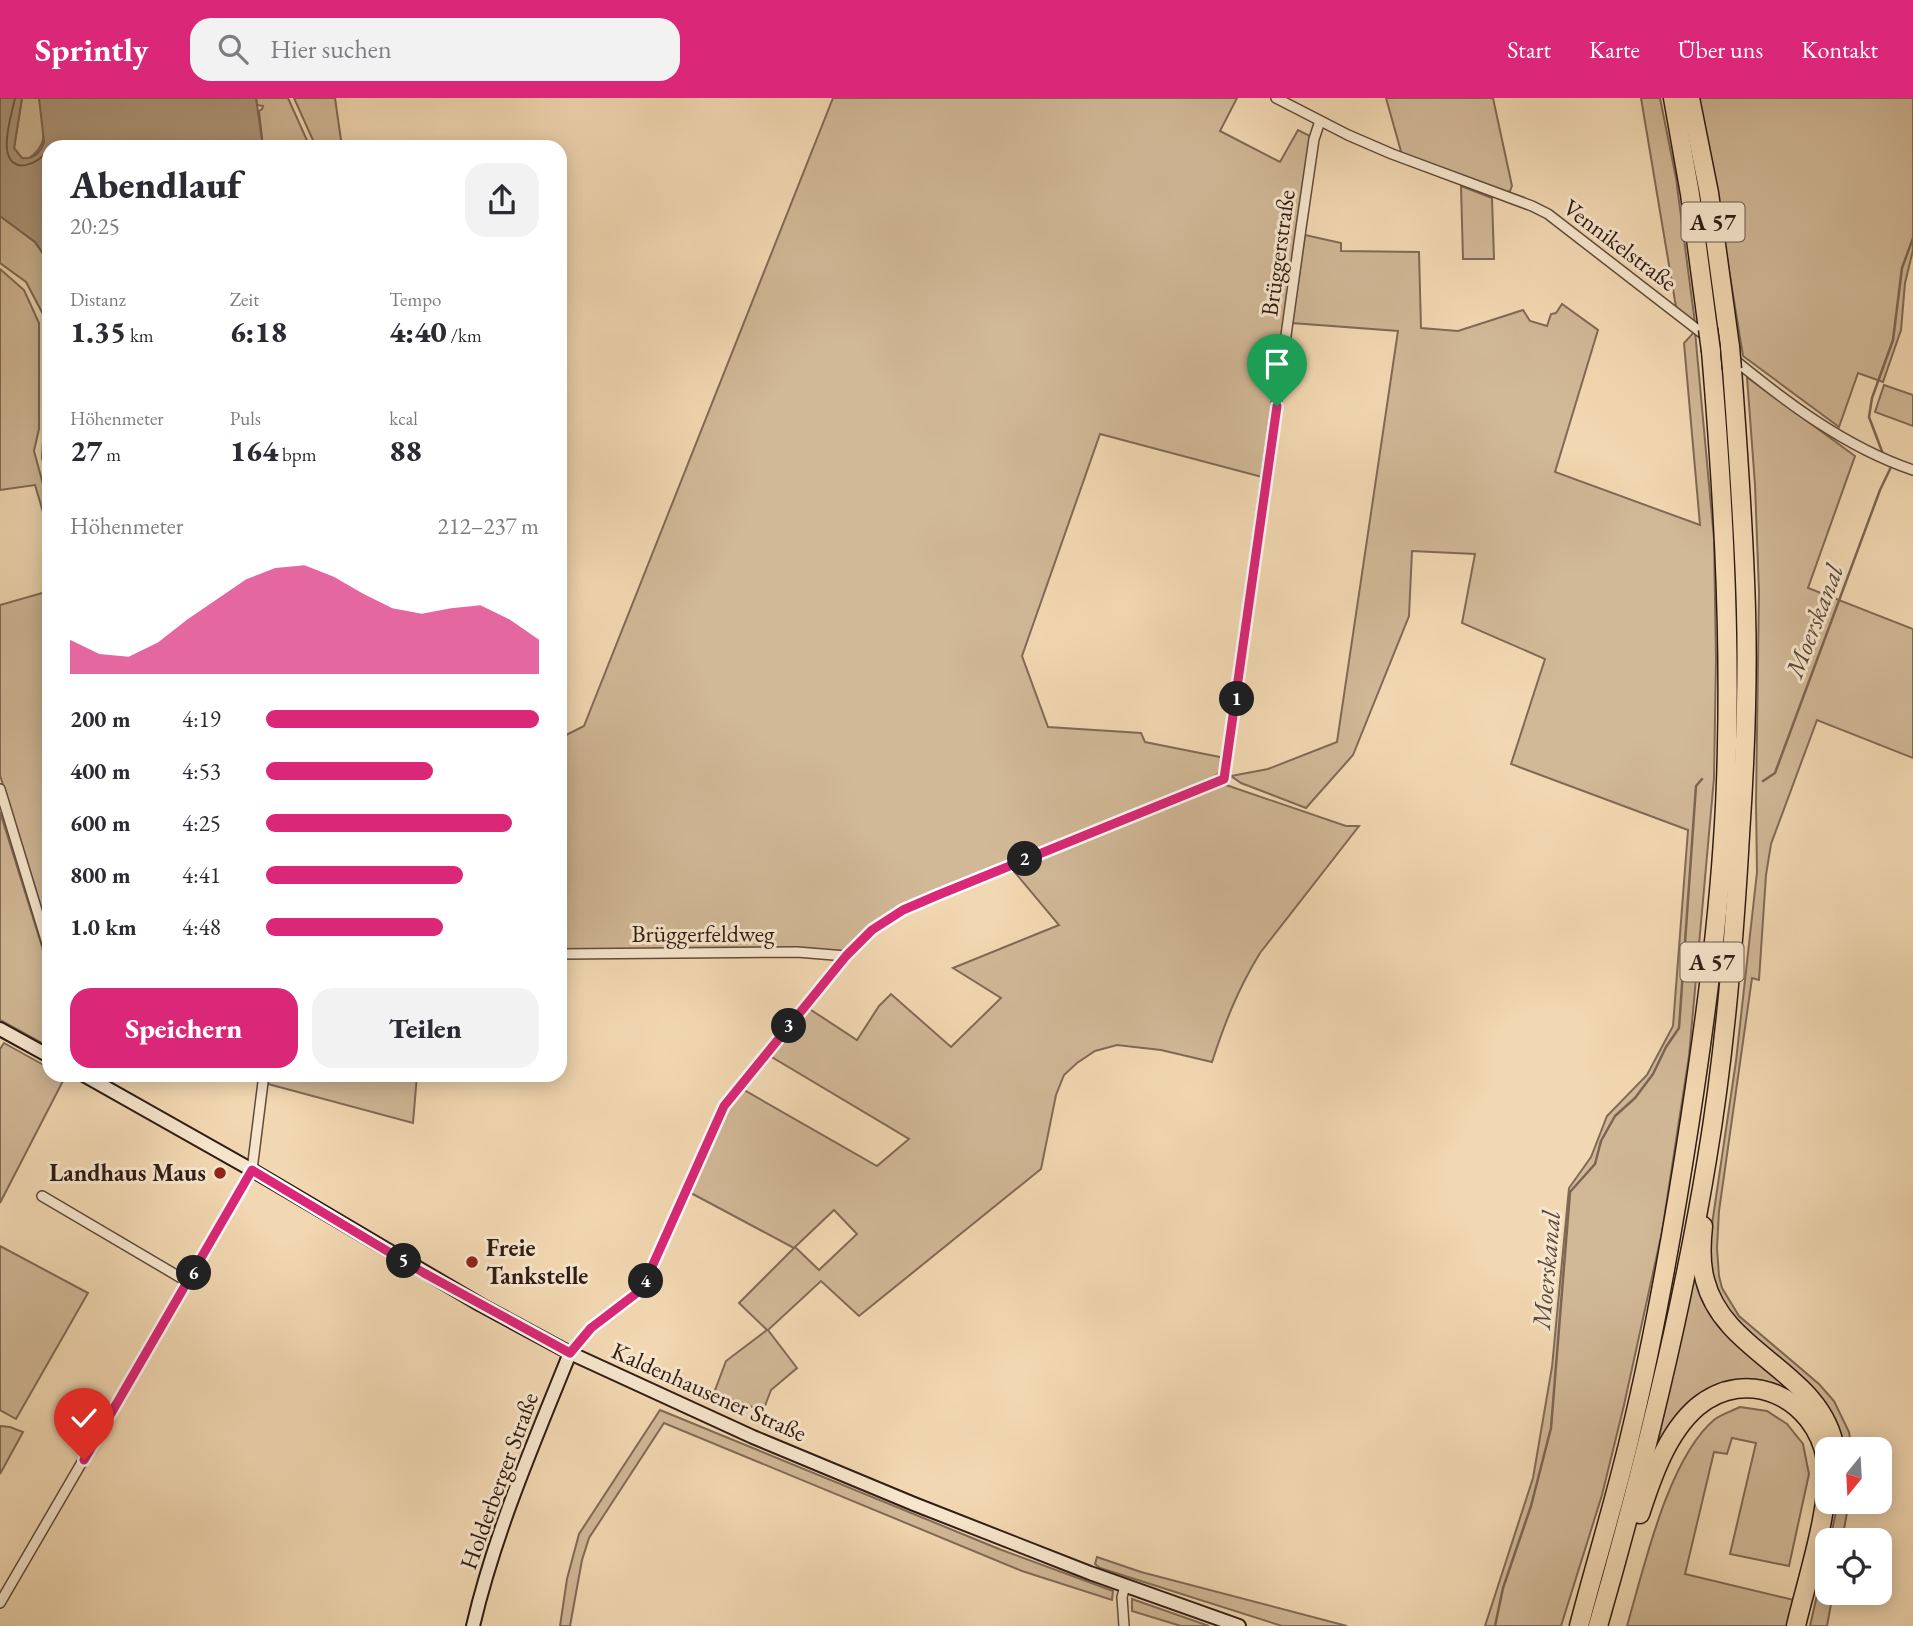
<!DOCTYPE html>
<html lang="de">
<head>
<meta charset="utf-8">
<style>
	:root { --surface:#fff; --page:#f2f2f3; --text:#2b2b33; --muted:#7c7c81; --accent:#db2777 }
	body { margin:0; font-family:"EB Garamond",serif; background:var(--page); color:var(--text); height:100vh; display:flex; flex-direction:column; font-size:26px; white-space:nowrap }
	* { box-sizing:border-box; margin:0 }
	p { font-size:23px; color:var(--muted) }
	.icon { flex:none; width:38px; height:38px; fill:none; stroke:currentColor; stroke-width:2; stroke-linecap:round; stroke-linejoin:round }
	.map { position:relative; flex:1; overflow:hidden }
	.side { position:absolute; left:42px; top:42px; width:525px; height:942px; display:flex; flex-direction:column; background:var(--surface); border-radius:21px; box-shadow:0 4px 18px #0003 }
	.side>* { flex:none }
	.needle { width:46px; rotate:198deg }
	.controls { position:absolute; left:1815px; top:1339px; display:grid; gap:14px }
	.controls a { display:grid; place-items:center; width:77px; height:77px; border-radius:14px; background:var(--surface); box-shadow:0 4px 18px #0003; font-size:35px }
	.pin { position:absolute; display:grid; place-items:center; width:60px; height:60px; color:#fff; margin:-72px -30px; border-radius:50% 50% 50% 0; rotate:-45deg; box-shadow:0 0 7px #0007 }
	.pin .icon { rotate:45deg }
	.km { position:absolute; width:35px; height:35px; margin:-18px; border-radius:50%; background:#222; color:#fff; font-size:19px; line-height:35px; text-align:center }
	.round { display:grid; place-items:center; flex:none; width:74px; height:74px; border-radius:21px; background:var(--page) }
	.overview { display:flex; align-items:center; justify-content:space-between; height:119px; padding:0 28px }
	h1 { font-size:38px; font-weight:800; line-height:52px }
	.stats { display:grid; grid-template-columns:repeat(3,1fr); gap:10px; height:119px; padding:7px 28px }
	.stats div { display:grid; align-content:center }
	.stats b { font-size:30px; font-weight:800 }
	.stats small { font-size:19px; font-weight:400 }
	.stats p { font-size:19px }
	.chart { height:196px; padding:14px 28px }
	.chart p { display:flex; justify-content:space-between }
	.chart svg { width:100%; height:126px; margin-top:7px; fill:var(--accent); opacity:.7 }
	.cta { display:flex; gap:14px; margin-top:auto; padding:14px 28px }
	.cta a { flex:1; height:80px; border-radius:21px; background:var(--accent); color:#fff; font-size:28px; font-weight:800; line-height:80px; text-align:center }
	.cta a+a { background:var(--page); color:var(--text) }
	ul { padding:0 28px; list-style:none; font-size:23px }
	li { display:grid; grid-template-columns:112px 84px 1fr; align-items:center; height:52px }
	li i { height:18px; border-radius:9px; background:var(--accent) }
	header { display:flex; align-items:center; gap:42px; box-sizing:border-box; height:98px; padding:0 35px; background:var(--accent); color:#fff }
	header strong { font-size:33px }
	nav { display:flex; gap:38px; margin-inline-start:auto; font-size:24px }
	.search { width:490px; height:63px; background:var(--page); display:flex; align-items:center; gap:18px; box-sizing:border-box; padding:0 24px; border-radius:21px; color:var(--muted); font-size:26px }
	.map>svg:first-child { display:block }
	.green { fill:#d1b897; stroke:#806a56; stroke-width:2; fill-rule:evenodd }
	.water { fill:#b0987c; stroke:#7c6652; stroke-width:2 }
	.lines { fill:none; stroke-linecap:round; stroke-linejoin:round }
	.shore { stroke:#705a48; stroke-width:2 }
	.stream { stroke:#7c6652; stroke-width:2.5 }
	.minor-casing { stroke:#604b3c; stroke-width:12 }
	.secondary-casing { stroke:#2f1c14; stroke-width:16 }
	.motorway-casing { stroke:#2f1c14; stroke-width:21 }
	.minor { stroke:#f7e6cd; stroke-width:9 }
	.secondary { stroke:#f7e6cd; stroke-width:12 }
	.motorway { stroke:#f2d8b2; stroke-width:18 }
	.motorway-bridge-casing { stroke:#2f1c14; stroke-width:21; stroke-linecap:butt }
	.motorway-bridge { stroke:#f2d8b2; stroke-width:18 }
	.route-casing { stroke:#fff; stroke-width:14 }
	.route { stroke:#db2777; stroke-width:9 }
	.poi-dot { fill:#8f2418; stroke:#f7e6cd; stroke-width:2.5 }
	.labels { text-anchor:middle; stroke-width:6; stroke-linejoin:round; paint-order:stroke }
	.shield { fill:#f7e6cd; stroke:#6b594c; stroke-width:2 }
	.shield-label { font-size:23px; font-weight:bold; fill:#2f1c14 }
	.street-label { font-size:24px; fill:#2f1c14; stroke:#f7e6cd }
	.poi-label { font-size:24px; font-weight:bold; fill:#2f1c14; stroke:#f7e6cd; text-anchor:end }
	.water-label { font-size:26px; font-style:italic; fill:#5c4738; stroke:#f7e6cd }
</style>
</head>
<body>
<header>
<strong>Sprintly</strong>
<div class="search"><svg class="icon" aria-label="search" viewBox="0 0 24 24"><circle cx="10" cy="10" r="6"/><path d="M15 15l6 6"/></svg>Hier suchen</div>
<nav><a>Start</a><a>Karte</a><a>Über uns</a><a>Kontakt</a></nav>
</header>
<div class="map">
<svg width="1913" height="1528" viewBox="0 0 1913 1528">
	<rect width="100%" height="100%" fill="#f2d8b2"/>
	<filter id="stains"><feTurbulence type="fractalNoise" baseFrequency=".00286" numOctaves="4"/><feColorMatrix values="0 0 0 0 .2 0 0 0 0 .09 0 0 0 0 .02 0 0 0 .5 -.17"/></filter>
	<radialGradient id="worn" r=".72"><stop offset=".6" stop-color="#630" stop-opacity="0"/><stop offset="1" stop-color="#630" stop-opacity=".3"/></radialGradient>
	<g class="green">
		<path d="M22,0h17c3,26 14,44 -11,61l-6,-1 -8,-10z"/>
		<polygon points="256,0 288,0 310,49 263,49 259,13 262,11 263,8 257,7"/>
		<polygon points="294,0 335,0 342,49 316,49"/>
		<polygon points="833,0 1237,0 1220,33 1280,64 1298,32 1310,38 1262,379 1100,336 1022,558 1048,629 1141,635 1145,644 1225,660 1219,675 1204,686 902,808 845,854 560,852 560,640 584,628"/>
		<polygon points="1386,0 1493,0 1512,88 1510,93 1505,95 1402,57"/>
		<polygon points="1641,0 1660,0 1676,80 1695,225 1676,209"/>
		<polygon points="1698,0 1913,0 1913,152 1905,185 1901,232 1883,284 1858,275 1839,329 1743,258 1716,92"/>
		<polygon points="1461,88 1492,100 1494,161 1463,161"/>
		<polygon points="0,118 35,144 49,164 49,389 42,360 45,309 44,218 26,184 0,165"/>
		<polygon points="1305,137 1341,145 1341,153 1419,154 1421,230 1458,233 1523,212 1530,223 1547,228 1551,216 1556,215 1562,206 1598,232 1555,374 1700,427 1684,245 1695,233 1714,441 1716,561 1714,680 1689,958 1662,1134 1624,1307 1602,1397 1561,1528 1485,1528 1533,1380 1552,1269 1569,1090 1591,1059 1607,1018 1647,977 1673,928 1688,732 1511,666 1545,561 1462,525 1475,456 1412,453 1409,518 1353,657 1306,710 1241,685 1231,678 1268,671 1337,644 1398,233 1292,225"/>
		<polygon points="0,171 24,192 39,225 39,331 34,353 49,408 49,434 35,387 0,392"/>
		<polygon points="1747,279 1855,358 1808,490 1913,531 1913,660 1817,622 1771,746 1766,777 1759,882 1752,880 1719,1113 1717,1150 1719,1178 1722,1190 1739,1218 1819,1286 1834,1303 1849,1334 1852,1351 1843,1351 1836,1325 1821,1300 1743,1231 1719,1200 1710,1171 1710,1140 1736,963 1757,774 1756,705 1759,494 1755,387"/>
		<polygon points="1884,287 1913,297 1913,328 1875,314"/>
		<polygon points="49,493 49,840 0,677 0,507"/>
		<path d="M1226,687l120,41h13l-99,127c-22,36 -35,69 -48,109l-51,-12 -44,-5 -22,6 -18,12 -13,12 -8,20 -15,74 -182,147 -38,-35 -53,49 29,38 -26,22 -8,21 -49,-18 12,-32 41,-31 -28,-27 55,-55 -105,-56 44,-93 11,-9 133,76 32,-27 -139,-83 38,-48 49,32 22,-34 12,-12 60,53 50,-49 -48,-30 106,-43 -47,-56 207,-83zM834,1112l23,24 -38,36 -24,-23z"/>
		<polygon points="0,714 49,871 49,949 0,922"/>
		<polygon points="4,945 49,970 49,976 60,977 65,979 0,1105 0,951"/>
		<polygon points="269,977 417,977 413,1025 268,986"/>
		<polygon points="0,1148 88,1195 16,1321 0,1312"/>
		<polygon points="1697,1166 1703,1188 1802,1296 1793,1301 1716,1294 1652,1369"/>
		<path d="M1740,1309l27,4 20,13 16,20 6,30 -20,92 -59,-12 26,-111 -24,-5 -5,16 -13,-2 -29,122 109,26 -6,26h-161c17,-58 41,-168 88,-207 7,-5 17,-8 25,-12z"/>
		<polygon points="660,1312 999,1451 1113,1493 1112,1502 1022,1473 664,1325 589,1440 582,1462 570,1528 560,1528 567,1481 579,1436"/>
		<polygon points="0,1328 10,1329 23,1334 0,1376"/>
		<polygon points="1838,1404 1849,1404 1842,1442 1830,1442"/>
		<polygon points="1827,1453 1827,1494 1833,1495 1827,1528 1810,1528"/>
		<polygon points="1097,1459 1141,1474 1347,1528 1282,1528 1100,1470 1095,1466"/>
		<polygon points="1132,1501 1209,1528 1181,1528 1132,1513"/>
	</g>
	<path class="water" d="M0,0h22l-8,50 8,10c11,2 19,-6 22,-16l-5,-44h217l7,49h-214v115l-14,-20 -35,-26z"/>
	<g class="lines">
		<path class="shore" d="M15,0c-3,15 -10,35 -8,51 3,27 32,16 42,0"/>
		<g class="stream">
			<polyline points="1883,356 1869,319 1872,300 1893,242 1902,170 1913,140"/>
			<polyline points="1763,683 1775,675 1880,392 1891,369"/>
			<polyline points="1495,1528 1503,1490 1531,1408 1551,1330 1570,1094 1595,1066 1601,1043 1615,1018 1635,1000 1653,976 1666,949 1679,930 1696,688 1702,681"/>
		</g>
		<g class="minor-casing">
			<g id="minor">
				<polyline points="1276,0 1348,37 1392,56 1532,108 1548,116 1707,239"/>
				<path d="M1731,259c55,45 114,90 182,113"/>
				<polyline points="0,691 49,852"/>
				<polyline points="560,856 797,854 846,858"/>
				<polyline points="42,1098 188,1184"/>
				<polyline points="570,1255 591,1230 642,1191 724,1008 846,858 872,832 903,812 938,797 1224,681 1301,130 1314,41 1320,23"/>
				<polyline points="0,1505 252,1072 264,976"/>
				<polyline points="1124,1528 1122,1499 1125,1488"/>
			</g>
		</g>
		<g class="secondary-casing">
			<g id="secondary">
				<polyline points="0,931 49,958"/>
				<polyline points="82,976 252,1072 481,1207 570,1255 753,1339 914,1406 1090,1475 1239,1528"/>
				<path d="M473,1528c22,-94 61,-184 97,-273"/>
			</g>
		</g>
		<g class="motorway-casing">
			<g id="motorway">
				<polyline points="1673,0 1690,96 1708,231"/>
				<polyline points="1690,0 1709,95 1730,249"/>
				<path d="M1703,1128c-2,18 -3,36 2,54 19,75 117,91 130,169"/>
				<path d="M1640,1416c12,-37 27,-81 57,-107 50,-42 118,-9 129,52 7,43 -20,123 -30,167"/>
				<path d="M1579,1528c17,-65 37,-129 52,-194 25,-103 43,-208 59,-312 19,-124 35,-249 37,-374 3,-132 -5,-263 -16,-395"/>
				<path d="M1598,1528c44,-153 83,-309 109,-467 18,-107 27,-216 33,-324 5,-74 8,-149 6,-224 -2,-81 -8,-161 -14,-242"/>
			</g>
		</g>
		<use href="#minor" class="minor"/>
		<use href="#secondary" class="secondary"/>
		<use href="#motorway" class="motorway"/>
		<g class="motorway-bridge-casing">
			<g id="motorway-bridge">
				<polyline points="1708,231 1711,253"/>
				<polyline points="1730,249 1732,271"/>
			</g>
		</g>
		<use href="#motorway-bridge" class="motorway-bridge"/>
	</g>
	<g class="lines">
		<g class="route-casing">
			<polyline id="route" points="84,1362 252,1072 424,1175 570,1255 591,1230 642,1191 724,1008 846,858 872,832 903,812 938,797 1224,681 1277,308"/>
		</g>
		<use href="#route" class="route"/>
	</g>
	<g class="poi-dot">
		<circle cx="220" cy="1075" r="7"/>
		<circle cx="472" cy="1164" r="7"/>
	</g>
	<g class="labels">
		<g class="shield">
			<rect x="1681.5" y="104.5" width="63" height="39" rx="5"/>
			<rect x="1680.5" y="844.5" width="63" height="39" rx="5"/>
		</g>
		<g class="shield-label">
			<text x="1713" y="132">A 57</text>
			<text x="1712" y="872">A 57</text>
		</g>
		<g class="street-label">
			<text transform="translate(1620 147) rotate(37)" y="8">Vennikelstraße</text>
			<text transform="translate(1278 155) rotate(-82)" y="8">Brüggerstraße</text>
			<text x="703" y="844">Brüggerfeldweg</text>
			<text transform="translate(709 1294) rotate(24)" y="8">Kaldenhausener Straße</text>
			<text transform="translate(499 1383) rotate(-70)" y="8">Holderberger Straße</text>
		</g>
		<g class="poi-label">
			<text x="206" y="1083">Landhaus Maus</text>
			<text x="486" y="1158" text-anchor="start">Freie<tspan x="486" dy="28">Tankstelle</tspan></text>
		</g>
		<g class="water-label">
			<text transform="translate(1814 523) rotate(-69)" y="9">Moerskanal</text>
			<text transform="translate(1546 1172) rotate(-85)" y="9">Moerskanal</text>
		</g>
	</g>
	<rect width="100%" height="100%" filter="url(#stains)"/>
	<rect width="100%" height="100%" fill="url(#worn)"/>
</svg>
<div class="controls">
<a><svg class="needle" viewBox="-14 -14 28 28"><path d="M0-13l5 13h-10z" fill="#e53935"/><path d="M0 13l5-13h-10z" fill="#7c7c81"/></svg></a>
<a><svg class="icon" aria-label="locate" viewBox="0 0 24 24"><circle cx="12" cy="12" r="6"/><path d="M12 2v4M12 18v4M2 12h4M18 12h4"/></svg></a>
</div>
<div class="pin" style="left:1277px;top:308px;background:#1e9e55"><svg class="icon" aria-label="arrive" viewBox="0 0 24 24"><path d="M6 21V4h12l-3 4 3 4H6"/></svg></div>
<div class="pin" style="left:84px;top:1362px;background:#d93025"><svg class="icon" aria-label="check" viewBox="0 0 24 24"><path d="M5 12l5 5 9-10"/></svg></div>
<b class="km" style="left:1237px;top:601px">1</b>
<b class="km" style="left:1025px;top:761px">2</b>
<b class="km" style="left:789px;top:928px">3</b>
<b class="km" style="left:646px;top:1183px">4</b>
<b class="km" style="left:404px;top:1163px">5</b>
<b class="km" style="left:194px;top:1175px">6</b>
<section class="side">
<div class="overview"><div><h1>Abendlauf</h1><p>20:25</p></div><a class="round"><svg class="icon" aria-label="share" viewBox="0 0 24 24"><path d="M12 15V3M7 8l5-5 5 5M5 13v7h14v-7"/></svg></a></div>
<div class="stats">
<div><p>Distanz</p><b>1.35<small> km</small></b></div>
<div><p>Zeit</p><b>6:18</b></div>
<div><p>Tempo</p><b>4:40<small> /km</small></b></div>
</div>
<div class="stats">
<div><p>Höhenmeter</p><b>27<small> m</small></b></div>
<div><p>Puls</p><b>164<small> bpm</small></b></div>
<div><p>kcal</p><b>88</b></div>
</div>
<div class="chart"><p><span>Höhenmeter</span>212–237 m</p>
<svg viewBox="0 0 160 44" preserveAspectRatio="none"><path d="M0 44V32L10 37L20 38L30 33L40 25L50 18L60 11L70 7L80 6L90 10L100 16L110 21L120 23L130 21L140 20L150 25L160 32V44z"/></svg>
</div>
<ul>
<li><b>200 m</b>4:19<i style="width:100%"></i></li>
<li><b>400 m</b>4:53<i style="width:61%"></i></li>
<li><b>600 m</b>4:25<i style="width:90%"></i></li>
<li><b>800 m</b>4:41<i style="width:72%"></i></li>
<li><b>1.0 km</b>4:48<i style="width:65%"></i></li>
</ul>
<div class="cta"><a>Speichern</a><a>Teilen</a></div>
</section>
</div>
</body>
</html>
